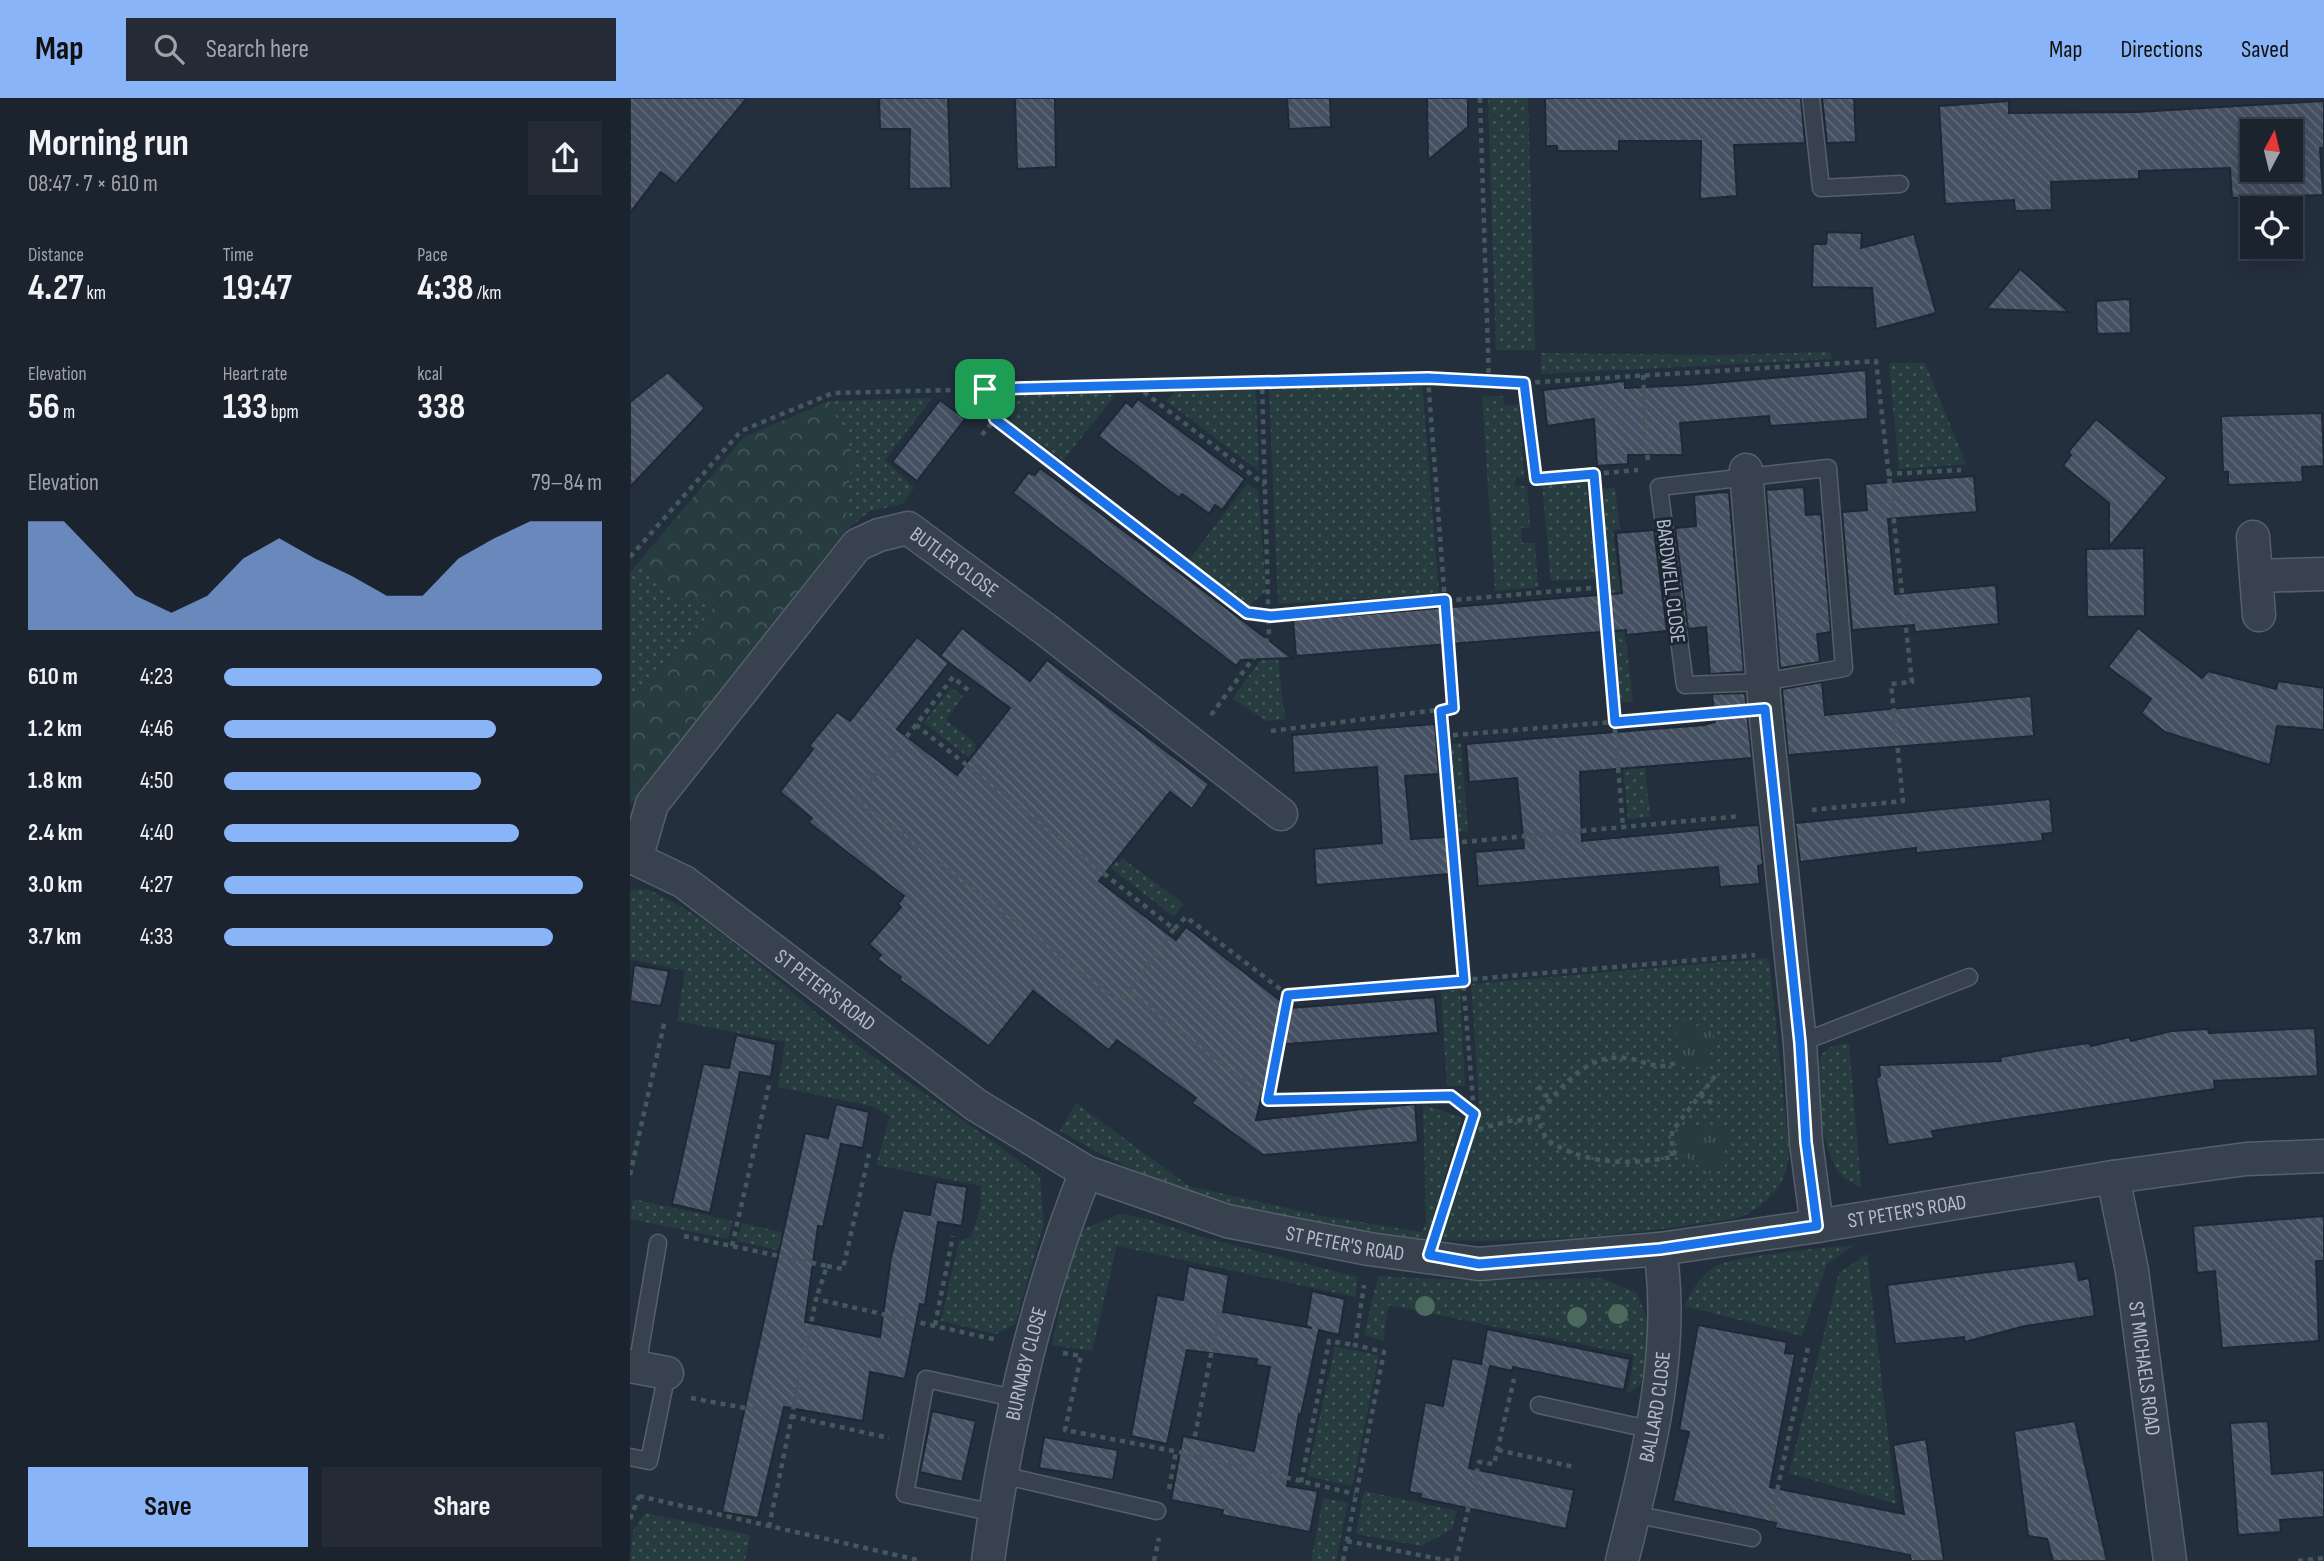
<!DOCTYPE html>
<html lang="en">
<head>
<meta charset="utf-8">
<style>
	:root { --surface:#1b232e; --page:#242b36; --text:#f1f3f6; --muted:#a0a4aa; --line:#39404a; --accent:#8ab4f8 }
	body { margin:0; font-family:"Sofia Sans Condensed",sans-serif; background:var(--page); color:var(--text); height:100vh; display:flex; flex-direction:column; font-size:26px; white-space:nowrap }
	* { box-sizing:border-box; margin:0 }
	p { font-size:23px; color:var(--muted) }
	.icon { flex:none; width:38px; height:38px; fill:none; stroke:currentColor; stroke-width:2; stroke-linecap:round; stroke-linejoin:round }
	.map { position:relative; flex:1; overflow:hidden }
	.drawer { display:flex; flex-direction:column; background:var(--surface); width:630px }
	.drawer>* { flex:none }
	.needle { width:46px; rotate:7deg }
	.controls { position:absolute; left:1610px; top:21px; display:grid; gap:14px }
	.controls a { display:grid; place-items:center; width:63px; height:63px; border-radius:0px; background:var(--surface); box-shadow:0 4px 18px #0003,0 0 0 2px var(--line); font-size:35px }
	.pin { position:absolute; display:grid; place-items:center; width:60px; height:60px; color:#fff; margin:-30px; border-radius:14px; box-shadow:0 4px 10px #0006 }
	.round { display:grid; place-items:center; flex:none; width:74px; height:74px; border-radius:0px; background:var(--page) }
	.overview { display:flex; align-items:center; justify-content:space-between; height:119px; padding:0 28px }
	h1 { font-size:38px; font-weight:700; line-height:52px }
	.figures { display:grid; grid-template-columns:repeat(3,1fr); gap:10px; height:119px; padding:7px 28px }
	.figures div { display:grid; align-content:center }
	.figures b { font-size:35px; font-weight:700 }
	.figures small { font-size:19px; font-weight:400 }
	.figures p { font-size:19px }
	.chart { height:196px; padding:14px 28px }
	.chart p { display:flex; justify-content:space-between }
	.chart svg { width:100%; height:126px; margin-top:7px; fill:var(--accent); opacity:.7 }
	.cta { display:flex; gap:14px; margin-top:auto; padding:14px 28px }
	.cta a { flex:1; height:80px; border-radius:0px; background:var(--accent); color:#111; font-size:28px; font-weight:700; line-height:80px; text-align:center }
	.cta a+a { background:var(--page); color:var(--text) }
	ul { padding:0 28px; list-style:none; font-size:23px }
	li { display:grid; grid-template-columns:112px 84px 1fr; align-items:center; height:52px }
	li i { height:18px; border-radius:9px; background:var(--accent) }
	header { display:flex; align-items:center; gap:42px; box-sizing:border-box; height:98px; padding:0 35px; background:var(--accent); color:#111 }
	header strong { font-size:33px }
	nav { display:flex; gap:38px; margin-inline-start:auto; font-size:24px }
	.search { width:490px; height:63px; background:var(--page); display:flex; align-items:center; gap:18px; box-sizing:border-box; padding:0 24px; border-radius:0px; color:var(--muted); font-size:26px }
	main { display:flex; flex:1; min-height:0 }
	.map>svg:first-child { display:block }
	.grass { fill:url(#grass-dots) }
	.forest { fill:url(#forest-crowns) }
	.park { fill:url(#park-tufts) }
	.building { fill:url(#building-back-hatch); stroke:#1f2835; stroke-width:2; fill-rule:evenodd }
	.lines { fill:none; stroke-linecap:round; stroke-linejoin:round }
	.service-casing { stroke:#565f6c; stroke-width:19 }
	.minor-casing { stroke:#565f6c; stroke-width:35 }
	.path { stroke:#44595c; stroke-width:4.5; stroke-dasharray:5 5; stroke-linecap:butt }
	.service { stroke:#38414e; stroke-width:16 }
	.minor { stroke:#38414e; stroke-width:32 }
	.tree { fill:#4b6a5d }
	.route-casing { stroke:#fff; stroke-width:14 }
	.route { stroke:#1a73e8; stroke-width:9 }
	.labels { text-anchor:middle; stroke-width:6; stroke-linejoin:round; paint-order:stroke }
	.street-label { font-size:21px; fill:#b4bcc9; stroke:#1d2633 }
</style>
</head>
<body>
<header>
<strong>Map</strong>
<div class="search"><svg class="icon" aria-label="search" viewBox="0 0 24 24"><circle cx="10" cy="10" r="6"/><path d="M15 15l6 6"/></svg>Search here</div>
<nav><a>Map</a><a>Directions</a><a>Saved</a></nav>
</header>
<main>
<section class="drawer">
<div class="overview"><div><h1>Morning run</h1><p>08:47 · 7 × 610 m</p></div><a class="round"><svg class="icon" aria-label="share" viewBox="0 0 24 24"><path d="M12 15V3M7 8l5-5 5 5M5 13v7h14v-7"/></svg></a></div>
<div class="figures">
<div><p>Distance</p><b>4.27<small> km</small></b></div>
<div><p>Time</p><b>19:47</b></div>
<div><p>Pace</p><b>4:38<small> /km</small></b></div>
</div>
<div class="figures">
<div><p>Elevation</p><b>56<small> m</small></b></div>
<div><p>Heart rate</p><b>133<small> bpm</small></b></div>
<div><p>kcal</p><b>338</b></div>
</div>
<div class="chart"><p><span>Elevation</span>79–84 m</p>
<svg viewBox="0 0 160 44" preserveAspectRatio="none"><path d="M0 44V6L10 6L20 19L30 32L40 38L50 32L60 19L70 12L80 19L90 25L100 32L110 32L120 19L130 12L140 6L150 6L160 6V44z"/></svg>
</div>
<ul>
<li><b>610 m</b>4:23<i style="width:100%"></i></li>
<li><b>1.2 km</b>4:46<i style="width:72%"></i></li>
<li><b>1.8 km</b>4:50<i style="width:68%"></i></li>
<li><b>2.4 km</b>4:40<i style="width:78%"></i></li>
<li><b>3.0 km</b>4:27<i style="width:95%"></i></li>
<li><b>3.7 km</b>4:33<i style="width:87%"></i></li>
</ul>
<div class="cta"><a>Save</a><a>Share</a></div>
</section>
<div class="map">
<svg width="1694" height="1463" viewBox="0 0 1694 1463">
	<defs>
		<pattern id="grass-dots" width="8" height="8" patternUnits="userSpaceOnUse" patternTransform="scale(1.75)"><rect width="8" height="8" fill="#263c3f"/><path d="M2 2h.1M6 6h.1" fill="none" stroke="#435659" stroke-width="1.8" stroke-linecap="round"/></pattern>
		<pattern id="forest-crowns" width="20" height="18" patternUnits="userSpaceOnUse" patternTransform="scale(1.75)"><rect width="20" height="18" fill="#263c3f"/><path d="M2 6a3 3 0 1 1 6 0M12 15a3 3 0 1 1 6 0" fill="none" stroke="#435659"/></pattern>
		<pattern id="park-tufts" width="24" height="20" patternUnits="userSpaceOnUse" patternTransform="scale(1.75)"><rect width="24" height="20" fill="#263c3f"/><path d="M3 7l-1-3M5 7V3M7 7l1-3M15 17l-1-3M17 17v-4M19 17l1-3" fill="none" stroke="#435659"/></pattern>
		<pattern id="building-back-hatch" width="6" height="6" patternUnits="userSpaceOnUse" patternTransform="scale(1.75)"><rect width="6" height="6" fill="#455162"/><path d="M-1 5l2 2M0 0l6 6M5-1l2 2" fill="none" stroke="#5d6877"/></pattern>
	</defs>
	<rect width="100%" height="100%" fill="#242f3e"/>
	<g class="grass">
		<polygon points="858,0 898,0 905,252 866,252"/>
		<polygon points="1200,254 1202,261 911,276 911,255 1084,257"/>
		<polygon points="1259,265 1295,265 1336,366 1269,371"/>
		<polygon points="792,285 809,496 648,506 639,291"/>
		<polygon points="626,292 629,373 536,303 545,294"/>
		<polygon points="488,294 433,362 371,317 366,297"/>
		<polygon points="873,298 874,308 889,307 894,379 885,380 885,388 897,388 900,430 891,430 892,445 905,445 908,489 865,493 852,299"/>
		<polygon points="302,300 255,362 284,390 272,406 240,413 215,433 222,355 199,303"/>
		<polygon points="956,384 966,481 921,483 912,387"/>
		<polygon points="617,386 628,392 636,493 618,509 558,463"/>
		<polygon points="985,390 990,431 983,432 1003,604 987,604 970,391"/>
		<polygon points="12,460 41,501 89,501 43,566 0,600 0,475"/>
		<polygon points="646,542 655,621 637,623 602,601"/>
		<polygon points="321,589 333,598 316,622 346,646 344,650 489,765 492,760 554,806 544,819 294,625"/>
		<polygon points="1012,635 1020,719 998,721 990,637"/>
		<polygon points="831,645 838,733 827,734 820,646"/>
		<path d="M17,791c71,31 127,91 187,138 67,53 140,98 206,150l4,46 -29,101 -19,10 -55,-13 18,-80 12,-4 9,-29 1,-22 -105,-21 14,-49 -19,-10 -93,-19 7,-45 -108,-21 8,-50 -55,-12v-69z"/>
		<path d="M1139,860l20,191c0,30 -15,49 -40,64 -12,8 -34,7 -48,10 -87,14 -174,20 -263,17l22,-72 20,-50 -9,-134z"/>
		<polygon points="830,891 835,988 817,988 811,893"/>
		<path d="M1219,945l12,144c-5,-3 -14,-6 -19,-11 -18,-18 -34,-104 -18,-124 7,-7 15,-7 25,-9z"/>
		<path d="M446,1005l113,83 129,29 104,17 4,-9 -3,-118 39,12 -35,122c-127,-6 -258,-43 -367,-108z"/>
		<polygon points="3,1101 102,1123 98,1141 0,1121"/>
		<polygon points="491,1116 518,1121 565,1137 727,1179 726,1199 487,1148 462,1253 422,1247 444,1144 455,1130"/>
		<polygon points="112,1125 181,1141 178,1159 107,1143"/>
		<path d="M1225,1147l-28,19 -25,72 -117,-30c7,-17 14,-28 29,-39 16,-11 116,-20 141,-22z"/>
		<polygon points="1237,1156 1266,1406 1159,1375 1209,1175"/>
		<polygon points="748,1178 845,1183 971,1180 1007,1195 1021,1232 1011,1286 998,1295 1004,1257 759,1207 753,1242 734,1237"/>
		<polygon points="705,1249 749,1257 722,1388 677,1378"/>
		<polygon points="734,1393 827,1413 822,1431 791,1448 726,1436"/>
		<polygon points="693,1400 718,1405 706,1463 681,1463"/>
		<polygon points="15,1415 120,1437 115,1463 0,1463 3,1433"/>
	</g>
	<polygon class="forest" points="199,303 222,355 215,433 0,706 0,600 43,566 89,502 41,501 12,460 114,339"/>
	<g class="park">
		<path d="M1052,920l15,8 6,-1 8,4 3,8 -9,28c-10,5 -24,3 -32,-4v-8l10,-7v-5l-7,-6 -1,-10z"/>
		<polygon points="1083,1026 1097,1031 1099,1043 1095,1050 1095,1070 1080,1076 1046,1052 1048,1031 1075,1030"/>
	</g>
	<g class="building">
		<polygon points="0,0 117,0 46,86 31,74 0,115"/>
		<polygon points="249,0 318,0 321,90 279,91 280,31 250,31"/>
		<polygon points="385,0 425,0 426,69 387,71"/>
		<polygon points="657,0 700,0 701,29 659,31"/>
		<polygon points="797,0 838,0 838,29 798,62"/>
		<polygon points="915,0 1171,0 1175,45 1104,47 1107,98 1070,101 1071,43 989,43 989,53 927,53 927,48 916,48"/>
		<polygon points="1192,0 1224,0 1226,44 1197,45"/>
		<path d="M1379,3v12l128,-1 187,-11v47h-4l3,47 -91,3 -2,-30 -91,3v8l-88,3 1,28 -37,1 -1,-11 -69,4 -6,-98zM1622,33h39v39h-39z"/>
		<polygon points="1197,134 1232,135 1231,150 1284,136 1306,215 1246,231 1242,190 1182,189 1183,146 1196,146"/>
		<polygon points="1390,171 1439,214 1356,211"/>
		<polygon points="1500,201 1501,235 1467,236 1466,203"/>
		<polygon points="1236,272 1238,321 1140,328 1139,318 1050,325 1053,357 998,357 998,366 967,368 964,321 917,328 913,292 995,283 995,290 1058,287"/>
		<polygon points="38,274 75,310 0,389 0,304"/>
		<polygon points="508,301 615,381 592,412 585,407 579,416 552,396 549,400 468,338 496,304 502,309"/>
		<polygon points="310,302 335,321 287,383 262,364"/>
		<polygon points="1692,315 1694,368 1672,369 1673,384 1598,387 1598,374 1593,374 1591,318"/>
		<polygon points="1466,321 1537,380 1479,449 1479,405 1433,368 1441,357 1438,354"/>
		<polygon points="410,370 546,472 662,560 611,562 606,568 383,395 398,375 405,377"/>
		<polygon points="1344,378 1347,414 1258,421 1265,496 1366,487 1369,526 1285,534 1284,527 1222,532 1212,414 1237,412 1235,386"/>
		<polygon points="1174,389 1176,417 1191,416 1201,534 1187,536 1190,564 1150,570 1136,392"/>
		<polygon points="1095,394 1099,395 1114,574 1080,576 1076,529 1058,531 1045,430 1066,428 1064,397"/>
		<polygon points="1024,432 1037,533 996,537 996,532 666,558 663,522 992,495 986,435"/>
		<polygon points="1514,450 1515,518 1457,519 1456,451"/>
		<polygon points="332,530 400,583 417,562 579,686 562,711 540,694 469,783 546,842 556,829 660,910 805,899 808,935 644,947 626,1022 785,1006 788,1044 633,1057 562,1005 566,1000 487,942 479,952 403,893 359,948 270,882 271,879 247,861 251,857 239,846 271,809 268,806 274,798 178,724 182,720 150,694 183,651 179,648 207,614 220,623 287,539 319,565 267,631 327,677 380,610 310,558"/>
		<polygon points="1508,530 1572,580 1578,573 1646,591 1648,583 1694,590 1694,632 1647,628 1640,667 1535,634 1511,615 1521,601 1478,569"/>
		<polygon points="1192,584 1195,617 1401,598 1404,638 1158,657 1152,591"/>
		<polygon points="1115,595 1122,660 950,674 952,743 1125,727 1129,728 1133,767 1128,768 1130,786 1090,789 1088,769 848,788 845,754 894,750 887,680 839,684 836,646 1074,627 1085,624 1082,596"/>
		<polygon points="805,626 809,676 775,678 781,741 816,739 819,776 686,787 684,751 752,745 747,669 664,675 662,637"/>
		<polygon points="1420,701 1423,735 1412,736 1413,743 1286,755 1286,750 1170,764 1165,725"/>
		<polygon points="4,867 39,873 31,908 0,903"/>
		<polygon points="1685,930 1688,978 1584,983 1585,991 1302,1033 1304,1040 1258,1047 1246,980 1250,978 1249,967 1371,963 1370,959 1437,948 1459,945 1461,948 1499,939 1501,943 1541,933 1578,931 1579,935"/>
		<polygon points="106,937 146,946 141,979 110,974 80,1115 42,1106 73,966 99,970"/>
		<polygon points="206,1006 239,1014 233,1050 211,1046 193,1129 188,1128 175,1224 250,1239 261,1159 273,1112 300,1117 306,1084 337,1089 332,1128 308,1124 295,1207 290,1206 275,1281 240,1274 233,1323 154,1309 128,1420 92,1414 175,1035 198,1040"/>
		<polygon points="1694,1118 1694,1163 1686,1163 1689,1243 1592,1250 1585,1173 1567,1175 1563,1128"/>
		<polygon points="1445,1163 1449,1182 1459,1180 1465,1218 1395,1228 1335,1244 1334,1239 1265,1246 1257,1187"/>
		<polygon points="558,1168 599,1177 593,1214 682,1230 676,1228 682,1193 715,1201 709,1237 689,1232 671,1317 669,1316 657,1388 688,1393 680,1434 592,1417 593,1412 541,1402 553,1338 624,1353 640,1269 626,1267 627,1261 557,1252 537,1346 501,1338 527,1197 553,1202"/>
		<polygon points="1068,1227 1157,1244 1155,1255 1165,1256 1140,1389 1274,1416 1263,1347 1296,1341 1314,1463 1281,1463 1280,1457 1145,1430 1146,1425 1043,1403 1059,1334 1049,1332"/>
		<polygon points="857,1231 1000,1261 994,1292 883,1269 882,1273 860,1268 839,1370 944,1392 936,1431 790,1400 791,1396 779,1394 795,1304 813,1308 822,1260 851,1266"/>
		<polygon points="302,1313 346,1323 332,1384 290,1374"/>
		<polygon points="1445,1323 1477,1463 1423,1463 1417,1441 1398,1438 1384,1333"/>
		<polygon points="1638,1323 1642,1376 1694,1372 1694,1419 1650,1422 1651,1434 1608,1437 1600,1325"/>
		<polygon points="414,1339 488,1352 483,1382 409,1370"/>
	</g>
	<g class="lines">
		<g class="service-casing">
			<g id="service">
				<polyline points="1181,0 1191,90 1270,86"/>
				<polygon points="1198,370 1214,570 1133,584 1055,587 1029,389"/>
				<polyline points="1170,945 1339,879"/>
				<polyline points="7,1269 28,1145"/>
				<polyline points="909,1307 1023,1332"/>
				<polyline points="0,1359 19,1363 37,1275"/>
				<polyline points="372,1377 527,1413"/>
				<polyline points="365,1415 275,1396 296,1281 388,1301"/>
				<polyline points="1004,1416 1122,1440"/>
			</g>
		</g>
		<g class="minor-casing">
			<g id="minor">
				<polyline points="1116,372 1135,611 1170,945 1176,1044 1187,1128"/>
				<polyline points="1623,439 1629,517"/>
				<polyline points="1626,478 1694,476"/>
				<path id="s1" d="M6,761l48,23 292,223 110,67 141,49 142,28 110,15 181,-15 157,-23 296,-49 133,-18 78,-3"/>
				<path id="s2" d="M6,761l16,-55 205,-259 22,-10 29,-7 137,101 236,185"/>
				<path id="s3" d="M1483,1079l19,94 38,290"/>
				<polyline points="0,1268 37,1275"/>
				<path id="s4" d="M358,1463c18,-132 48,-265 98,-389"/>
				<path id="s5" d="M992,1463c25,-101 54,-208 38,-312"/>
			</g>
		</g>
		<g class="path">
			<polyline points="850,0 859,285"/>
			<polyline points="1013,277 1018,365"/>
			<polyline points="894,285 906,381 964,376 993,729"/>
			<polyline points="506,288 635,387"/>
			<polyline points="355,291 365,321 617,515 641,518 973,489"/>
			<polyline points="352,337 365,321"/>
			<polyline points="964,376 1008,372"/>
			<polyline points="1257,376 1331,372"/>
			<polyline points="0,459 111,333 203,295 798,280 894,285 1246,263 1282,584 1261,586 1273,703 1182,712"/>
			<polyline points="338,592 323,579 286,627 544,831 556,819 658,897 1125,857"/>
			<polyline points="581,617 639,539 632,284"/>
			<polyline points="286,627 226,700 488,903 499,893"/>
			<polyline points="641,633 823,610 798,280"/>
			<polyline points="813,638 1056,618"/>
			<polyline points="822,745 1111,718"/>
			<polyline points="544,831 499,893 638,1002 821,997 843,1015"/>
			<path d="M1045,965c-18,8 -30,-2 -48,-5 -40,-5 -61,26 -86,51l-4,10 10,21c39,25 81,25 125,17l4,-7"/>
			<polyline points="908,988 920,1002"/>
			<polyline points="1070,996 1085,1008"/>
			<polyline points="638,1002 658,897"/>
			<polyline points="839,1034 879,1023 907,1021"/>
			<polyline points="1042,1058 1042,1033 1086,977"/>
			<polyline points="0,1077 35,922"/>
			<polyline points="809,1127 844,1016 811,613"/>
			<polyline points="54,1138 197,1168 186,1201"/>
			<polyline points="102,1148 139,987"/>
			<polyline points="197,1168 213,1171 239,1056"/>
			<polyline points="305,1227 323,1138"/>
			<polyline points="433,1255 451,1258 435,1332 554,1355 725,1396"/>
			<polyline points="61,1300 126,1312"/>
			<polyline points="161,1318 259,1340"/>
			<polyline points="868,1352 944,1369"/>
			<polyline points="561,1358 589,1216"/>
			<polyline points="671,1384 699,1243 725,1247"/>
			<polyline points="539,1391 546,1354"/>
			<polyline points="9,1398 292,1463"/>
			<polyline points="0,1421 10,1396"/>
			<polyline points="1141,1421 1178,1249"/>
			<polyline points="139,1429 186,1201 367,1242"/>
			<polyline points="717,1443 820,1463"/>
			<polyline points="524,1463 529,1440"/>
			<polyline points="713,1463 754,1254 725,1247 734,1187"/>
			<polyline points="826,1463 849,1364 864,1366 884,1281"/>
			<polyline points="1668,1463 1694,1460"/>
		</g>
		<use href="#service" class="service"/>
		<use href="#minor" class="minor"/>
	</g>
	<g class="tree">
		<circle cx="795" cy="1208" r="10"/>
		<circle cx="988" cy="1216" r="10"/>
		<circle cx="947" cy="1219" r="10"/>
	</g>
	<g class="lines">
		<g class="route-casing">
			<polygon id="route" points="798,280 894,285 906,381 964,376 985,624 1135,611 1170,945 1176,1044 1187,1128 1030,1151 849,1166 799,1157 844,1016 821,998 638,1002 658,897 834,883 811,613 823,610 815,502 641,518 617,515 365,321 355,291"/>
		</g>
		<use href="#route" class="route"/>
	</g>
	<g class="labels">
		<g class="street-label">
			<text dy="7" stroke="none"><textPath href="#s2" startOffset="499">BUTLER CLOSE</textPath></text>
			<text transform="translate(1041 483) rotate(83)" y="7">BARDWELL CLOSE</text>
			<text dy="7" stroke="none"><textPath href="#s1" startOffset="231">ST PETER'S ROAD</textPath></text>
			<text dy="7" stroke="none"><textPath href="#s1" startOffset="1386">ST PETER'S ROAD</textPath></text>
			<text dy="7" stroke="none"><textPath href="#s1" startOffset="819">ST PETER'S ROAD</textPath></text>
			<text dy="7" stroke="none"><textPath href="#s4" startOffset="201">BURNABY CLOSE</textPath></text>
			<text dy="7" stroke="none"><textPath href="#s3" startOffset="194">ST MICHAELS ROAD</textPath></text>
			<text dy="7" stroke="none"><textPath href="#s5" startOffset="158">BALLARD CLOSE</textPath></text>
		</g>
	</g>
</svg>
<div class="controls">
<a><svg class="needle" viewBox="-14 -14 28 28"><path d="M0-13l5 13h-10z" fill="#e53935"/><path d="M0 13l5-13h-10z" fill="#a0a4aa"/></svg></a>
<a><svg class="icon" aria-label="locate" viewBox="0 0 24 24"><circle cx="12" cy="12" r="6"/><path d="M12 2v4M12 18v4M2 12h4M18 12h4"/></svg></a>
</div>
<div class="pin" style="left:355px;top:291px;background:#1e9e55"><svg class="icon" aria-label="arrive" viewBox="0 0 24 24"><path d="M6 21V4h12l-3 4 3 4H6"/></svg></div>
</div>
</main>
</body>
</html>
